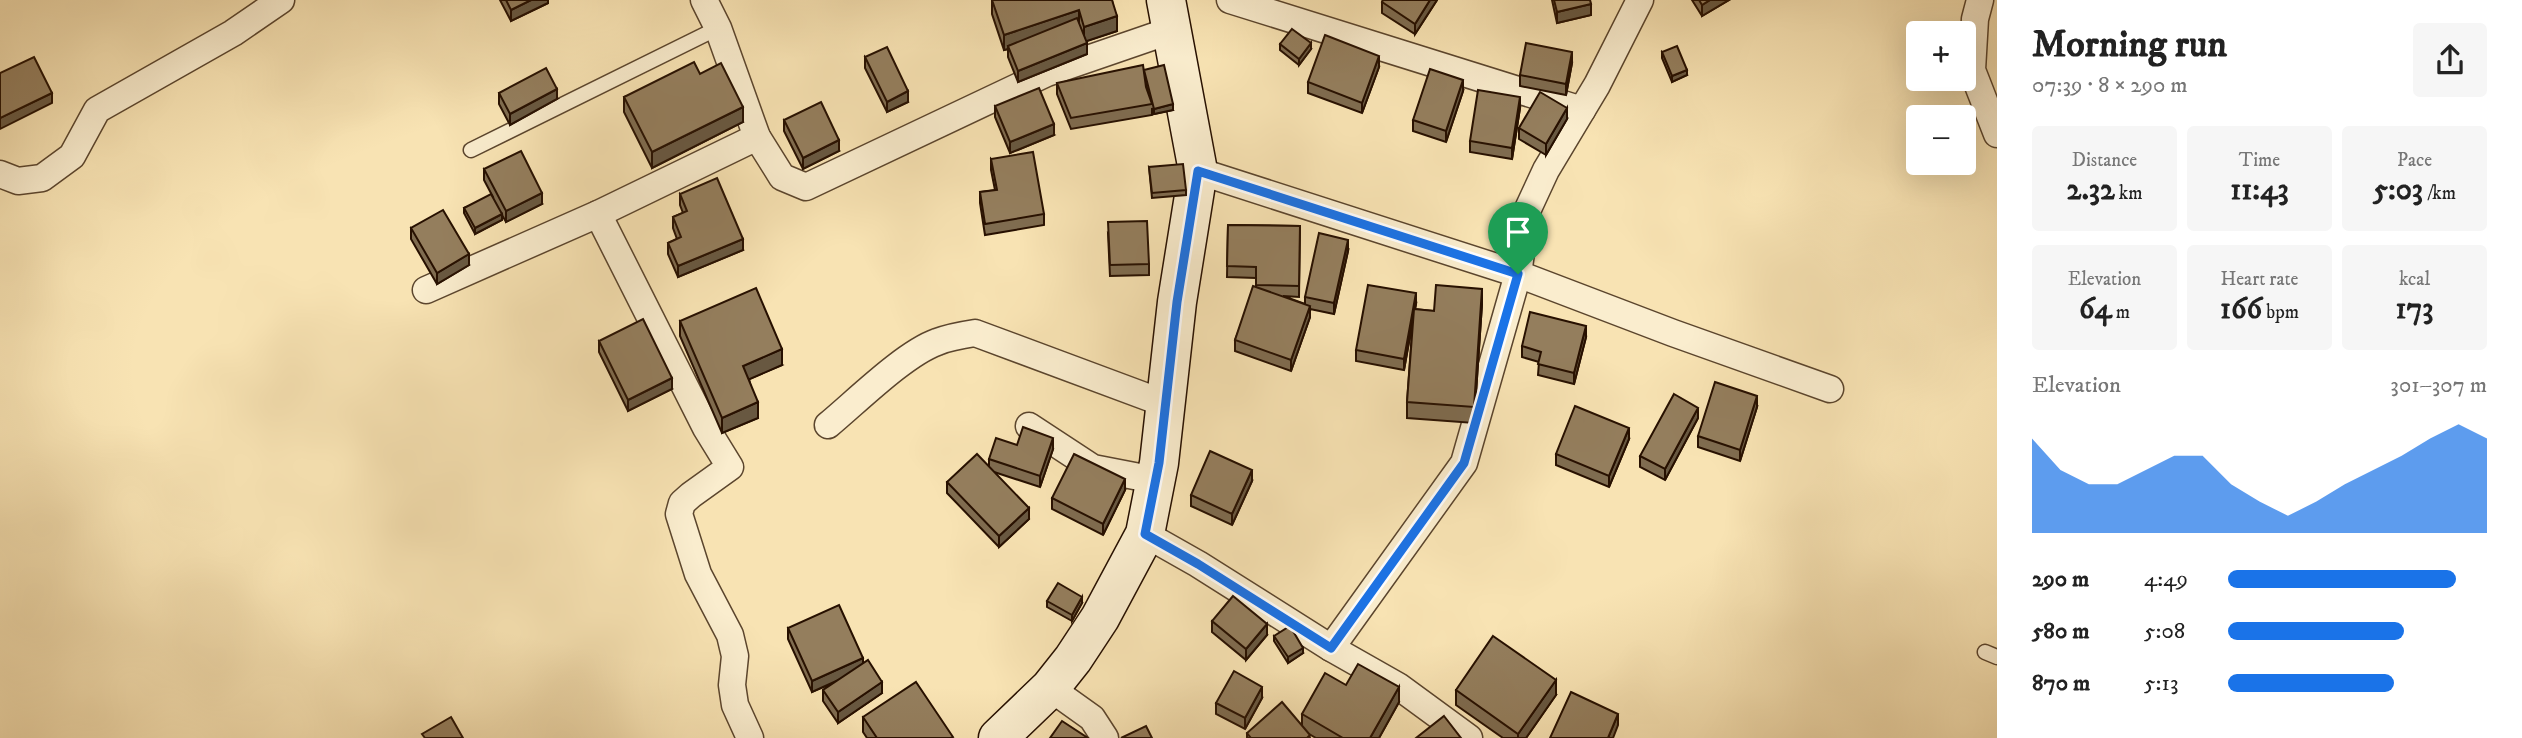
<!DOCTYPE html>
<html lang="en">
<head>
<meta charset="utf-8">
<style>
	:root { --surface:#fff; --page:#f6f6f6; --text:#222; --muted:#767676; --accent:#1a73e8 }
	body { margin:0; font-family:"IM FELL DW Pica",serif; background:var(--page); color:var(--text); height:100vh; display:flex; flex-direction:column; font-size:26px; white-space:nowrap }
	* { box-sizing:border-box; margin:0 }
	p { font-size:23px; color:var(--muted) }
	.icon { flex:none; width:38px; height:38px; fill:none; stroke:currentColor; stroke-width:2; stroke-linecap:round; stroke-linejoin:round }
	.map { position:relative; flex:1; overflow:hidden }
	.panel { display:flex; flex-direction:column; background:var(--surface); width:525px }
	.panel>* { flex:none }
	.controls { position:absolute; left:1906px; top:21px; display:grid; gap:14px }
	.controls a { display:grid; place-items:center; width:70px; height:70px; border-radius:7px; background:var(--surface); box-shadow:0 7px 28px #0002; font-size:35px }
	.pin { position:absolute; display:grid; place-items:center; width:60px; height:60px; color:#fff; margin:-72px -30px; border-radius:50% 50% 50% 0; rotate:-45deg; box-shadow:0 0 7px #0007 }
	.pin .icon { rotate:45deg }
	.round { display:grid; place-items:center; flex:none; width:74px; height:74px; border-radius:7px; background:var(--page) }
	.summary { display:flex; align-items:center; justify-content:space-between; height:119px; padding:0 35px }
	h1 { font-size:38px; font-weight:700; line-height:52px }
	.figures { display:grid; grid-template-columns:repeat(3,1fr); gap:10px; height:119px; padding:7px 35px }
	.figures div { display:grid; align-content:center; border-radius:7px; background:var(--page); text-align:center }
	.figures b { font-size:30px; font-weight:700 }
	.figures small { font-size:19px; font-weight:400 }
	.figures p { font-size:19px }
	.chart { height:196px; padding:14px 35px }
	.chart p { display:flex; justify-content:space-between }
	.chart svg { width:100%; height:126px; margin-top:7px; fill:var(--accent); opacity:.7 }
	ul { padding:0 35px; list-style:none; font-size:23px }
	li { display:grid; grid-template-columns:112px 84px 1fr; align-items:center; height:52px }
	li i { height:18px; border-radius:9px; background:var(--accent) }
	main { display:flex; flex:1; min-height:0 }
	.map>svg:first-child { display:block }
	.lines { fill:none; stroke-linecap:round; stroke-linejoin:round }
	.lane-casing { stroke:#5b452d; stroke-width:17 }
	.street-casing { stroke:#5b452d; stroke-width:29 }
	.secondary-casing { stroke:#271000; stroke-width:41 }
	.lane { stroke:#faedce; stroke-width:14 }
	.street { stroke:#faedce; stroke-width:26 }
	.secondary { stroke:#faedce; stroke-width:38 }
	.wall { fill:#7f6c50; stroke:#271000; stroke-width:2 }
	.shaded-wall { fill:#685841; stroke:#271000; stroke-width:2 }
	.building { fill:#947e5d; stroke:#271000; stroke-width:2 }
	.route-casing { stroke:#fff; stroke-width:14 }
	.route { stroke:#1a73e8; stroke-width:9 }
</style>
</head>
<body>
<main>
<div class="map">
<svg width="1997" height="738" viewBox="0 0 1997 738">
	<rect width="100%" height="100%" fill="#f8e3b3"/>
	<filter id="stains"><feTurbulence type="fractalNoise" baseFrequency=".00286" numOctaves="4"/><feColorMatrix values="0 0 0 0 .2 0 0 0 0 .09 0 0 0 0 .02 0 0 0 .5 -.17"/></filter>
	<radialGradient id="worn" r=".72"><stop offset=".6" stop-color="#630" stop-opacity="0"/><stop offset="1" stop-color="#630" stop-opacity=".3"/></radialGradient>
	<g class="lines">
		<g class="lane-casing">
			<g id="lane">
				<polyline points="471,150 718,28"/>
				<polyline points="1985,652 1997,657"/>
			</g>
		</g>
		<g class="street-casing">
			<g id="street">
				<polyline points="704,0 718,28 757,137 782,177 806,187 1047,73 1172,30"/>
				<polyline points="1230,0 1582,110"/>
				<polyline points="1980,0 1975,19 1972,70 1997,134"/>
				<polyline points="1198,171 1518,274 1673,333 1830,389"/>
				<polyline points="0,174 18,181 42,178 72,156 97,110 233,33 281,0"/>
				<polyline points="598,214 706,428 730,467 691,495 682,503 679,514 698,574 730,635 735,656 732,685 735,705 750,738"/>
				<polyline points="426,290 598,214 757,137"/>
				<path d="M828,425c29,-24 76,-71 109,-83 12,-5 25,-7 38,-9l191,71"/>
				<polyline points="1029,426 1093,468 1155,480"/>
				<polyline points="1145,534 1198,564 1331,648 1398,686 1469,738"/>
				<polyline points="1331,648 1464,463 1518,274 1527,211 1546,170 1597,85 1640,0"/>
				<polyline points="1050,688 1092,718 1105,738"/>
			</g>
		</g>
		<g class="secondary-casing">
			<polyline id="secondary" points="998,738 1050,688 1073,659 1100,618 1145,534 1159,463 1177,302 1198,171 1166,0"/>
		</g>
		<use href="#lane" class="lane"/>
		<use href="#street" class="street"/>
		<use href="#secondary" class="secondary"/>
	</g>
	<g class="wall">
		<polygon points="500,0 548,0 548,3 511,21"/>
		<polygon points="992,0 1112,0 1117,31 1086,41 1087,54 1018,82 1008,57 1008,49 1004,50 992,14"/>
		<polygon points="1383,0 1437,0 1415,34 1382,13 1382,2"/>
		<polygon points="1552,0 1590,0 1591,15 1557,23"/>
		<polygon points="1692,0 1729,0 1702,16"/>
		<polygon points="1280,44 1311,49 1299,65 1280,50"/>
		<polygon points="1662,52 1687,75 1672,82 1662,58"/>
		<polygon points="865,57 908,102 887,112 865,68"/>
		<polygon points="1572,63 1566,95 1520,86 1520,75"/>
		<polygon points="1379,67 1362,113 1308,93 1308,82"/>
		<polygon points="1144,70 1173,110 1154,114 1152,108 1152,115 1071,129 1057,94 1057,83 1146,87 1149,96 1144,76"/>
		<polygon points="700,74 743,122 652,168 624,112 624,97"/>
		<polygon points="1463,91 1446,142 1413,131 1413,120"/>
		<polygon points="499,93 557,99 510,125 499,104"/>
		<polygon points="995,106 1054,135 1010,153 995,117"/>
		<polygon points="1520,108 1512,159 1470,152 1470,141"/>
		<polygon points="1567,119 1546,155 1519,139 1519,128"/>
		<polygon points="784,120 839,151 803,169 784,131"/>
		<polygon points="991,159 1044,214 1044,225 985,235 980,203 980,192 995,190 991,170"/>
		<polygon points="1149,167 1186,190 1186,195 1152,198"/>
		<polygon points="484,169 542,204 506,222 502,215 502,220 475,234 464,213 464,208 493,197 484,180"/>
		<polygon points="680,194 743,250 678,277 668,254 668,243 677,239 673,228 673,217 683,213 680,205"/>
		<polygon points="1228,225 1300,226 1299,297 1283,296 1305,304 1305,297 1348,251 1334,314 1310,309 1310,317 1291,371 1235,351 1235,340 1256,287 1256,278 1227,277"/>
		<polygon points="411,228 469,265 437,284 411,239"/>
		<polygon points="1108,233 1149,264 1149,275 1110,276"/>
		<polygon points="1416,304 1415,309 1434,311 1482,304 1474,423 1407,418 1407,402 1413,318 1404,370 1356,361 1356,350"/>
		<polygon points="680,321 782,365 749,379 758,418 722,433 680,336"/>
		<polygon points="1586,337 1574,384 1538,375 1539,362 1522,357 1522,346"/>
		<polygon points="599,341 672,389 628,411 599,352"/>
		<polygon points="1757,407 1740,461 1698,447 1698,436"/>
		<polygon points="1698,418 1665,480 1640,467 1640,456"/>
		<polygon points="1629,439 1609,487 1556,465 1556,454"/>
		<polygon points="1017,445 1053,449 1040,487 994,472 1029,519 999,547 947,493 947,482 989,467 989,459"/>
		<polygon points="1252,481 1232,525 1191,506 1191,495"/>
		<polygon points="1125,490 1103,535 1052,509 1052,498"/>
		<polygon points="1047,601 1082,603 1072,621 1047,607"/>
		<polygon points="1212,621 1267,635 1246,660 1212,632"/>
		<polygon points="788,628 863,663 882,693 838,723 823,701 823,690 835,682 812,692 788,639"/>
		<polygon points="1274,636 1303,653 1288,663 1274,641"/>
		<polygon points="1346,685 1399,702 1379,738 1316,738 1309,734 1310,738 1247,738 1247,733 1302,725 1302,714"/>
		<polygon points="1456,690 1556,695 1526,738 1503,738 1456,705"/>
		<polygon points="1262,698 1245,729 1216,714 1216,703"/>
		<polygon points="863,717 953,738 867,738 863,732"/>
	</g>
	<g class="shaded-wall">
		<polygon points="531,0 548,0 548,3 511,21 511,10"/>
		<polygon points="1430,0 1437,0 1415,34 1415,24"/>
		<polygon points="1710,0 1729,0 1702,16 1702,5"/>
		<polygon points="1591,4 1591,15 1557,23 1557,12"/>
		<polygon points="1079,10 1079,25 1008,46 1008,49 1004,50 1004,35"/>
		<polygon points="1117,16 1117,31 1084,42 1084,27"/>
		<polygon points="1087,43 1087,54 1018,82 1018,71"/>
		<polygon points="1311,43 1311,49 1299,65 1299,59"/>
		<polygon points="1572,52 1572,63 1566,95 1566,84"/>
		<polygon points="1379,56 1379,67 1362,113 1362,103"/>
		<polygon points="1687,70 1687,75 1672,82 1672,76"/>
		<polygon points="1463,80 1463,91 1446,142 1446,131"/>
		<polygon points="557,89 557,99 510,125 510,114"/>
		<polygon points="908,91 908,102 887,112 887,102"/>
		<polygon points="52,93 52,103 0,129 0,118"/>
		<polygon points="1520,97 1520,108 1512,159 1512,148"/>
		<polygon points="1173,104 1173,110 1154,114 1154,109"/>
		<polygon points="743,107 743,122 652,168 652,152"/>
		<polygon points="1567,108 1567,119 1546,155 1546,144"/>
		<polygon points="1054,124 1054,135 1010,153 1010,142"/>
		<polygon points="839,140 839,151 803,169 803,158"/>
		<polygon points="542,193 542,204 506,222 506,211"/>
		<polygon points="502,214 502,220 475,234 475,228"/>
		<polygon points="743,239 743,250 678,277 678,266"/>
		<polygon points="1348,240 1348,251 1334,314 1334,303"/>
		<polygon points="469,254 469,265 437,284 437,273"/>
		<polygon points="1482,289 1482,304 1474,423 1474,407"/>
		<polygon points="1416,293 1416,304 1404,370 1404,359"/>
		<polygon points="1310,306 1310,317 1291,371 1291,360"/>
		<polygon points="1586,326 1586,337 1574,384 1574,373"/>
		<polygon points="782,349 782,365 743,382 743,366"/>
		<polygon points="672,378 672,389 628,411 628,400"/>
		<polygon points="1757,396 1757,407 1740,461 1740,450"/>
		<polygon points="758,402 758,418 722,433 722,418"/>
		<polygon points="1698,408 1698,418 1665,480 1665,469"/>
		<polygon points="1629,428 1629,439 1609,487 1609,476"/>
		<polygon points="1053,438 1053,449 1040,487 1040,476"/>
		<polygon points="1252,470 1252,481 1232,525 1232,514"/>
		<polygon points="1125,479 1125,490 1103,535 1103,524"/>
		<polygon points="1029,508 1029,519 999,547 999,536"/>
		<polygon points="1082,597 1082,603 1072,621 1072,615"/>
		<polygon points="1267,624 1267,635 1246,660 1246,649"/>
		<polygon points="1303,648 1303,653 1288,663 1288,657"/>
		<polygon points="863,658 863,669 812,692 812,681"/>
		<polygon points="1556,680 1556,695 1526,738 1518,738 1518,734"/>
		<polygon points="882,682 882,693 838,723 838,712"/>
		<polygon points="1262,687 1262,698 1245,729 1245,718"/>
		<polygon points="1399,687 1399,702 1379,738 1370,738"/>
		<polygon points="1618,714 1618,725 1613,738 1608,738"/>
	</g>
	<g class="building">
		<polygon points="506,0 531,0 511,10"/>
		<polygon points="992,0 1112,0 1117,16 1084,27 1079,10 1004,35"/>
		<polygon points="1383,0 1430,0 1415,24 1382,2"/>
		<polygon points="1554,0 1590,0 1591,4 1557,12"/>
		<polygon points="1699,0 1710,0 1702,5"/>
		<polygon points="1077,18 1087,43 1018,71 1008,46"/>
		<polygon points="1292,29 1311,43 1299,59 1280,44"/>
		<polygon points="1325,35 1379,56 1362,103 1308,82"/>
		<polygon points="1526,43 1572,52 1566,84 1520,75"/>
		<polygon points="1677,46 1687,70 1672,76 1662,52"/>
		<polygon points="887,47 908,91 887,102 865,57"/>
		<polygon points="34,57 52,93 0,118 0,73"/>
		<polygon points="694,62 700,74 721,63 743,107 652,152 624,97"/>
		<polygon points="1143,65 1146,87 1152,104 1071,118 1057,83"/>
		<polygon points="1164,65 1173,104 1154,109 1144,70"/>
		<polygon points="546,68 557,89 510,114 499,93"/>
		<polygon points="1430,69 1463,80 1446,131 1413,120"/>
		<polygon points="1039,88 1054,124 1010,142 995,106"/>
		<polygon points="1478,90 1520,97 1512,148 1470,141"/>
		<polygon points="1540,92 1567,108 1546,144 1519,128"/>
		<polygon points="821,102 839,140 803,158 784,120"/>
		<polygon points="521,151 542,193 506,211 484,169"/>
		<polygon points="1033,152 1044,214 985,224 980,192 997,190 991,159"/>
		<polygon points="1183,164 1186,190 1152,193 1149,167"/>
		<polygon points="717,178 743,239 678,266 668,243 681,237 673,217 687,211 680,194"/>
		<polygon points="491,194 502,214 475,228 464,208"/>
		<polygon points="443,210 469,254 437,273 411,228"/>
		<polygon points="1147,221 1149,264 1110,265 1108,222"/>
		<polygon points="1228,225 1300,226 1299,286 1256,285 1256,267 1227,266"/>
		<polygon points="1319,233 1348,240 1334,303 1305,297"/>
		<polygon points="1368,285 1416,293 1404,359 1356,350"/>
		<polygon points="1436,285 1482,289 1474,407 1407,402 1414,309 1434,311"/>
		<polygon points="1253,286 1310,306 1291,360 1235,340"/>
		<polygon points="756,288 782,349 743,366 758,402 722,418 680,321"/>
		<polygon points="1530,312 1586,326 1574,373 1538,364 1541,352 1522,346"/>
		<polygon points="643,319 672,378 628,400 599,341"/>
		<polygon points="1715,382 1757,396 1740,450 1698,436"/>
		<polygon points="1674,394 1698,408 1665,469 1640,456"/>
		<polygon points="1575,406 1629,428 1609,476 1556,454"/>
		<polygon points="1023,427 1053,438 1040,476 989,459 996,438 1017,445"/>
		<polygon points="1210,451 1252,470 1232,514 1191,495"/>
		<polygon points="977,454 1029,508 999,536 947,482"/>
		<polygon points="1074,454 1125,479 1103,524 1052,498"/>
		<polygon points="1058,583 1082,597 1072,615 1047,601"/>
		<polygon points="1233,596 1267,624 1246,649 1212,621"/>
		<polygon points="839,605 863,658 812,681 788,628"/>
		<polygon points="1290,626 1303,648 1288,657 1274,636"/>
		<polygon points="1493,636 1556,680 1518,734 1456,690"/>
		<polygon points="868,660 882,682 838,712 823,690"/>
		<polygon points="1358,664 1399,687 1370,738 1343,738 1302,714 1325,673 1346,685"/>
		<polygon points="1234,671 1262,687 1245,718 1216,703"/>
		<polygon points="916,682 953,737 951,738 877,738 863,717"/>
		<polygon points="1571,692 1618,714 1608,738 1550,738"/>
		<polygon points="1282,702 1310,735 1307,738 1251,738 1247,733"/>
		<polygon points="1444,716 1461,738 1416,738"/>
		<polygon points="451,717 463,738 425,738 422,734"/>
		<polygon points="1062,721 1088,738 1050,738"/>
		<polygon points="1146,726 1152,738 1121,738"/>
	</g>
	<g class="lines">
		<g class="route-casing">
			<polygon id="route" points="1198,171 1518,274 1464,463 1331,648 1198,564 1145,534 1159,463 1177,302"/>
		</g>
		<use href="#route" class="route"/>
	</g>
	<rect width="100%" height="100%" filter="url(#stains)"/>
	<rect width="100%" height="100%" fill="url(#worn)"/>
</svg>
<div class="controls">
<a>+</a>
<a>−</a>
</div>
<div class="pin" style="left:1518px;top:274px;background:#1e9e55"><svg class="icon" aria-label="arrive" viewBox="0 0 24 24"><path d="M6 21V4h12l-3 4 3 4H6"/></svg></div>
</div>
<section class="panel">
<div class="summary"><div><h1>Morning run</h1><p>07:39 · 8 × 290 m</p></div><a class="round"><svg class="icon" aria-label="share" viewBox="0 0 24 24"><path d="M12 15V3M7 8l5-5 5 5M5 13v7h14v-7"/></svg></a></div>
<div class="figures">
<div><p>Distance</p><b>2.32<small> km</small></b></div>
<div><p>Time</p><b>11:43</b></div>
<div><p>Pace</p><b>5:03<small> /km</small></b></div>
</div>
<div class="figures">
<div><p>Elevation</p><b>64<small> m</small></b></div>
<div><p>Heart rate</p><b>166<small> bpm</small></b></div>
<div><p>kcal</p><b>173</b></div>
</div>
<div class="chart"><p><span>Elevation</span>301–307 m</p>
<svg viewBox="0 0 160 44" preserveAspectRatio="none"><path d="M0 44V11L10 22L20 27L30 27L40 22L50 17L60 17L70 27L80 33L90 38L100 33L110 27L120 22L130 17L140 11L150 6L160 11V44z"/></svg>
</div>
<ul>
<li><b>290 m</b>4:49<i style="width:88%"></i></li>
<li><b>580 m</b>5:08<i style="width:68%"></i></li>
<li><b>870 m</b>5:13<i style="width:64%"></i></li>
</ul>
</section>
</main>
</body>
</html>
